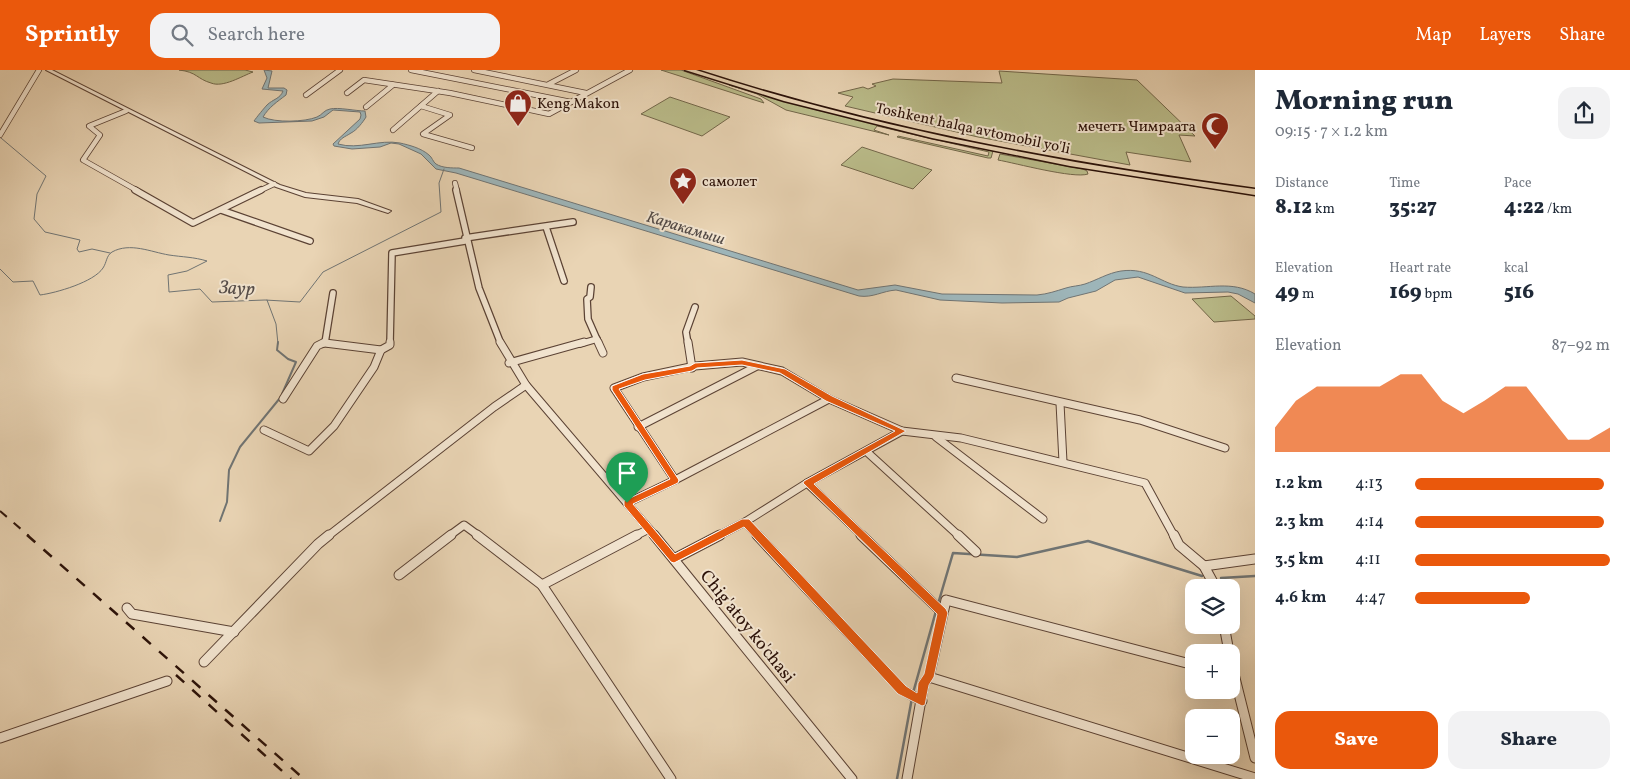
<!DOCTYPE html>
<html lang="en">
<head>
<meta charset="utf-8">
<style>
	:root { --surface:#fff; --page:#f2f2f3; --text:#1f2937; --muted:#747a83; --accent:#ea580c }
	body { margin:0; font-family:Vollkorn,serif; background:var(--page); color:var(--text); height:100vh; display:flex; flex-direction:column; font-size:19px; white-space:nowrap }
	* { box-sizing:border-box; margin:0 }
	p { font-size:16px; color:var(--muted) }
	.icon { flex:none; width:28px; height:28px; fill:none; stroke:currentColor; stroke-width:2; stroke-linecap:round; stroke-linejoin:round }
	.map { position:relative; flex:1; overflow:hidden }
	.sheet { display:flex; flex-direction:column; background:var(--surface); width:375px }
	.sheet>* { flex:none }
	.tools { position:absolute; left:1185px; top:509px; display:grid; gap:10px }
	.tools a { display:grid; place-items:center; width:55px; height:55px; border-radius:10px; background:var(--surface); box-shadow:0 5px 20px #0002; font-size:25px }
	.pin { position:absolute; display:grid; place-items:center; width:42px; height:42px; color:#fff; margin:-51px -21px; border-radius:50% 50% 50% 0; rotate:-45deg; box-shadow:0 0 5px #0007 }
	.pin .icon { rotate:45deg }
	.round { display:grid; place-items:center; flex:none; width:52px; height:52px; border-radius:15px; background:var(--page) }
	.overview { display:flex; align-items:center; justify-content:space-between; height:85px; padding:0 20px }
	h1 { font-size:28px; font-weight:800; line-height:38px }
	.figures { display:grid; grid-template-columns:repeat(3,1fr); gap:8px; height:85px; padding:5px 20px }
	.figures div { display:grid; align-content:center }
	.figures b { font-size:21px; font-weight:800 }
	.figures small { font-size:14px; font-weight:400 }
	.figures p { font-size:14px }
	.chart { height:140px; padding:10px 20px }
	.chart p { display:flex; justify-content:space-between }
	.chart svg { width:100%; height:90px; margin-top:5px; fill:var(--accent); opacity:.7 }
	.cta { display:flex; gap:10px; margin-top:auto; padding:10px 20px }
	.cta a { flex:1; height:58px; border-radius:15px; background:var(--accent); color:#fff; font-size:20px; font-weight:800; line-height:58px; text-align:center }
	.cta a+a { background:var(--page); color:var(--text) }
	ul { padding:0 20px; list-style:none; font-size:16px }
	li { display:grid; grid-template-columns:80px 60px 1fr; align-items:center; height:38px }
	li i { height:12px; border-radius:6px; background:var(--accent) }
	header { display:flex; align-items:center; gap:30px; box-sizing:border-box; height:70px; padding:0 25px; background:var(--accent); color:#fff }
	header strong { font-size:24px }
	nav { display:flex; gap:28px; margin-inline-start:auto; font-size:18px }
	.search { width:350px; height:45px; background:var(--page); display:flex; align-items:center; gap:12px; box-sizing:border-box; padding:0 18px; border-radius:15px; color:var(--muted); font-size:19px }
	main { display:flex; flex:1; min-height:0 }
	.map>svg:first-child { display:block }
	.green { fill:#babc8a; stroke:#73674a }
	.water { fill:#9db5b9; stroke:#707473 }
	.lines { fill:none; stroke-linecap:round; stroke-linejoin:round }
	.stream-far2 { stroke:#707473; stroke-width:1 }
	.stream-far1 { stroke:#707473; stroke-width:2 }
	.stream { stroke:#707473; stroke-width:2.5 }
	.minor-far3-casing { stroke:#5b4234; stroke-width:6 }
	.minor-far2-casing { stroke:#5b4234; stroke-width:8 }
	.minor-far1-casing { stroke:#5b4234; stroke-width:9 }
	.minor-casing { stroke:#5b4234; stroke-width:11 }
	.tertiary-casing { stroke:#5b4234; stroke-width:2 }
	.trunk-casing { stroke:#2c1209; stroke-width:3 }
	.minor-far3 { stroke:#f1e3ce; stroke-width:4.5 }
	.minor-far2 { stroke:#f1e3ce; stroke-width:5.5 }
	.minor-far1 { stroke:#f1e3ce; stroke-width:7 }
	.minor { stroke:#f1e3ce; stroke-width:9 }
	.tertiary { fill:#f1e3ce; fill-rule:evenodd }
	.trunk { fill:#e9d4b4; fill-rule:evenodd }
	.rail-far1 { stroke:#2c1209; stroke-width:2; stroke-dasharray:9 9; stroke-linecap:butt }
	.rail { stroke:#2c1209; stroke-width:2.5; stroke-dasharray:11 11; stroke-linecap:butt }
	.route { fill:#ea580c; stroke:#fff; fill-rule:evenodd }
	.labels { text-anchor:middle; stroke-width:4; stroke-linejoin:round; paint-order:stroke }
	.far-poi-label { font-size:15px; fill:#2c1209; stroke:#f1e3ce; text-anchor:start }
	.far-street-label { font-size:15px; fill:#2c1209; stroke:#f1e3ce }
	.far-water-label { font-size:16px; font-style:italic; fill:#544b47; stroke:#f1e3ce }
	.street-label { font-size:18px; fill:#2c1209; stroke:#f1e3ce }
	.water-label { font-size:19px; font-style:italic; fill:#544b47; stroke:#f1e3ce }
</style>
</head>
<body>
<header>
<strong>Sprintly</strong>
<div class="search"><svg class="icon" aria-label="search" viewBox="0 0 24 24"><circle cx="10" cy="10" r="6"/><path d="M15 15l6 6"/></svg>Search here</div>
<nav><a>Map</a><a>Layers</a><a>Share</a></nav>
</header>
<main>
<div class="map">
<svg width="1255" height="709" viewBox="0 0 1255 709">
	<rect width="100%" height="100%" fill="#e9d4b4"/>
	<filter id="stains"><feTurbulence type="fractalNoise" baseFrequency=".004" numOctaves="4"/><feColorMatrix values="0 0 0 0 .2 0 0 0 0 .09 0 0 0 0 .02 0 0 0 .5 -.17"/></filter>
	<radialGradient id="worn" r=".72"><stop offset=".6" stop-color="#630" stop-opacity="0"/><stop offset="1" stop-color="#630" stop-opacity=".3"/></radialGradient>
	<g class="green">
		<path d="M179,0h66l8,2c-11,4 -30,16 -42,11 -14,-4 -14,-11 -32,-13z"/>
		<polygon points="661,0 681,0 761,29 764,33"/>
		<polygon points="999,1 1137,10 1195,66 1179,65 1191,92 1126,82 1130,95 978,67 845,36 853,27 838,23 863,17 868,19 876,16 872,14 893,9 1002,13"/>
		<polygon points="729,15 817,40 993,81 991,88 988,88 897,67 898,66 988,86 989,82 877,56 874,60 889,65 786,40 757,24"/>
		<polygon points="670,27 730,47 702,66 641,44"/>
		<polygon points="862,77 932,100 913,119 841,95"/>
		<path d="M1000,84l83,15 4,2 1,3c-14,5 -73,-11 -90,-14z"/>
		<polygon points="1231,226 1255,246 1255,249 1214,252 1192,229"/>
	</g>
	<path class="water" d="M264,0l8,1 -4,17h16l3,2 -1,5c-9,7 -17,12 -23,22 12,6 42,5 54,0 5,-2 7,-7 13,-8 8,-2 26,2 35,2l1,6c-3,5 -9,13 -15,16 -6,4 -11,5 -13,11 21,6 41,-5 62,-1 9,2 21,5 29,12 3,2 4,7 7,9 6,4 16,4 23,4l399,122 37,-5 47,9 95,1c11,-1 19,-4 29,-7 6,-2 13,-2 19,-4 12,-4 23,-11 36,-13 28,-4 40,13 62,16 25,2 49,-7 72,7v9l-17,-9 -10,-2 -43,1 -47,-16 -23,3 -19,11 -28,7 -9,4 -57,1 -62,-3 -44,-10c-14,1 -23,8 -37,6l-403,-123 -20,-4 -15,-15 -22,-10 -8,-1 -11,4 -28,2 -18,-3 -1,-2 27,-25 1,-4 -1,-3 -27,-2 -9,7 -12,4 -53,2 -5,-2c2,-3 11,-14 13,-16 6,-6 13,-6 16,-14l-21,-2 5,-11z"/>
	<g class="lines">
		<g class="stream-far2">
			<polyline points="1,68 46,106 37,124 34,149 45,162 80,170 77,179 79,182 92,179 110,183"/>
			<path d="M0,199l13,13 20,-1 7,14c16,-2 54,-13 63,-27 4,-6 3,-12 9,-16 18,-10 39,0 57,3 13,2 25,2 38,6l-20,10 -19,4 1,17 31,-3 12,13 53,-2 35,2 23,-30 118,-60 -2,-29 5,-14"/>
			<polyline points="267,230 276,254 278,274"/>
		</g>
		<g class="stream-far1">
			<polyline points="278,272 277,280 288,289 296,292 282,324"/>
			<polyline points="220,451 227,432 229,400 240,377 280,328"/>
		</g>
		<g class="stream">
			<polyline points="1221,508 1255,506"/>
			<polyline points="938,534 953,483 1017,487 1088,471 1202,506"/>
			<polyline points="913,623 936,541"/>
			<polyline points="897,709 912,628"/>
		</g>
		<g class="minor-far3-casing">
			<g id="minor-far3">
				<polyline points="411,0 571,32"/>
				<polyline points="474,0 586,23"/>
				<polyline points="549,14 576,0"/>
				<polyline points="347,23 364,10 450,23 549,44 630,0"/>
				<polyline points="306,25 340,0"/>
				<polyline points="421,36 450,45 423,64 472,78"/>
				<polyline points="366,37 393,15"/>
				<polyline points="126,41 89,56 100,65 83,90 138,121"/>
				<polyline points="393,60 438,21"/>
				<polyline points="0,65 39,0"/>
				<polyline points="455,113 457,121"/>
				<polyline points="259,121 274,114"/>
			</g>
		</g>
		<g class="minor-far2-casing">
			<g id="minor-far2">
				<polyline points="135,120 193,153 261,120"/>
				<polyline points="456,120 479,218 501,274"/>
				<polyline points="221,140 310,171"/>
				<polyline points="546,157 564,211"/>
				<polyline points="465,168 573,152"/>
				<polyline points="591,217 590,227 587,229 588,249 599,274"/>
				<polyline points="325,273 331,274"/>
				<polyline points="323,274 325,273 333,223"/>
				<polyline points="390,274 392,183 465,171"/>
				<polyline points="580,274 597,269"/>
				<polyline points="688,274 686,262 695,237"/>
			</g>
		</g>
		<g class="minor-far1-casing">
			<g id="minor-far1">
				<polyline points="500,272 526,315 655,466"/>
				<polyline points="598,272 603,283"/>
				<polyline points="688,272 692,298"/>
				<polyline points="325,273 381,280"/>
				<polyline points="509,293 584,272"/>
				<polyline points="956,308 1140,350 1225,378"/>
				<polyline points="283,329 317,276 325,272"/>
				<polyline points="1060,333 1063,392"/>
				<polyline points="638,357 757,296"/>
				<polyline points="264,360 309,381 334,356 374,297 381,280 390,275 390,272"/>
				<polyline points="936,367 1043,449"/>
				<polyline points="867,382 959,466"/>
				<polyline points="675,410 614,318 643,307 695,296 742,292 782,301 829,329 902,361 961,368 1145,413 1174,466"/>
				<polyline points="807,413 863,466"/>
				<polyline points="627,433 675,410 829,329"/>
				<polyline points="745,452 758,466"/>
				<polyline points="328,466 494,337 526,315"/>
				<polyline points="449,466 464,455 479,466"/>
				<polyline points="635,466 649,459"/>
				<polyline points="718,466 745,452 807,413 902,361"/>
			</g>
		</g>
		<g class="minor-casing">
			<g id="minor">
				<polyline points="477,465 542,515 671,709"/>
				<polyline points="654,465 852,709"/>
				<polyline points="757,465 902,620 922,631"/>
				<polyline points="861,465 943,543"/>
				<polyline points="958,465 976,482"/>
				<polyline points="1174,465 1179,475 1204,496 1216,518"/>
				<polyline points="674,489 720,465"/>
				<polyline points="1204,496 1255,489"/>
				<polyline points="399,505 451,465"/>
				<polyline points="542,515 637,465"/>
				<polyline points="127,538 132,544 234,562"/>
				<polyline points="1224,555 1229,582"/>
				<polyline points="204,592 318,474 329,465"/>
				<polyline points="1231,592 1255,688"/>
				<polyline points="929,607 1255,708"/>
				<polyline points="0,668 167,611"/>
				<polyline points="907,709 924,613 929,607 946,530 1194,595"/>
			</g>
		</g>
		<g class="tertiary-casing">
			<polygon id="tertiary" points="46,0 52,0 280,115 306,123 358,129 391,141 388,143 357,133 305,127 276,117"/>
		</g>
		<g class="trunk-casing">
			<path id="trunk" d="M685,0h11c181,59 370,94 559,119v6l-185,-29 -138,-28 -148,-37z"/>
		</g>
		<use href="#minor-far3" class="minor-far3"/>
		<use href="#minor-far2" class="minor-far2"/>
		<use href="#minor-far1" class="minor-far1"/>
		<use href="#minor" class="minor"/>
		<use href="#tertiary" class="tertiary"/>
		<use href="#trunk" class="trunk"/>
		<polyline class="rail-far1" points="0,441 29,466"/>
		<g class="rail">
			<polyline points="27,465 304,709"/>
			<polyline points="176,605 291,709"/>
		</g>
	</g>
	<path class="route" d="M742,290l43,9 47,27 74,35 -92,53 132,125 2,4 -14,64 -5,8 -4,20 -3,1 -24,-12 -154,-167 -70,36 -3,-1 -47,-56v-5l46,-22 -58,-89v-4l31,-12 47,-8 5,-3zM742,295l38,8 46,28 69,30 -91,50 -1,2 134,131 -13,60 -6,9 -1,10 -11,-7 -157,-167h-7l-67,35 -42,-50 45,-21 1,-3 -60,-91 26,-9 47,-9 5,-3z"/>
	<defs>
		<g id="shop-pin" transform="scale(1.4375)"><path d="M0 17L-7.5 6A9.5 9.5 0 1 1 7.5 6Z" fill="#8f2418" stroke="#f1e3ce"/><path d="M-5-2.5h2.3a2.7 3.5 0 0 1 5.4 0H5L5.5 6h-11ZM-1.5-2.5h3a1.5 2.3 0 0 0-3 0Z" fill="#fff"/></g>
		<g id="mosque-pin" transform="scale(1.4375)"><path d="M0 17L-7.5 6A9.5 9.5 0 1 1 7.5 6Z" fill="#8f2418" stroke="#f1e3ce"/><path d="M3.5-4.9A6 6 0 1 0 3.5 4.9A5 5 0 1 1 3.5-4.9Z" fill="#fff"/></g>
		<g id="sight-pin" transform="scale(1.4375)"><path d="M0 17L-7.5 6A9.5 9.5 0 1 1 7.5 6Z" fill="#8f2418" stroke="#f1e3ce"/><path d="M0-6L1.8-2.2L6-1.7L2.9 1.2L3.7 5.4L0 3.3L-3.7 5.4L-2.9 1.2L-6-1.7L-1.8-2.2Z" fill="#fff"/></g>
	</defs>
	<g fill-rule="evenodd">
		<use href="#shop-pin" x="518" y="33"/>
		<use href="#mosque-pin" x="1215" y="56"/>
		<use href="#sight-pin" x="683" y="111"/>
	</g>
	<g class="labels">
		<g class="far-poi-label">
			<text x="537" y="38">Keng Makon</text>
			<text x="1196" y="61" text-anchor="end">мечеть Чимраата</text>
			<text x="702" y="116">самолет</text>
		</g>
		<g class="far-street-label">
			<text transform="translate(973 58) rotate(12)" y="5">Toshkent halqa avtomobil yo'li</text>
		</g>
		<g class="far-water-label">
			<text transform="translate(686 157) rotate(17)" y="6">Каракамыш</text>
		</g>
		<g class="street-label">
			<text transform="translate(748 556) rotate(51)" y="6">Chig'atoy ko'chasi</text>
		</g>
		<g class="water-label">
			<text transform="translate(237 217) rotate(3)" y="7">Заур</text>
		</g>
	</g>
	<rect width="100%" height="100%" filter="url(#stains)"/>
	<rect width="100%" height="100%" fill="url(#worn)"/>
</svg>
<div class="tools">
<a><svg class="icon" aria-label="layers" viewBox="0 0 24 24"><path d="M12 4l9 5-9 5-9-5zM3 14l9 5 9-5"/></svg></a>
<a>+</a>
<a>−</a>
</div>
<div class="pin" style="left:627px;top:433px;background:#1e9e55"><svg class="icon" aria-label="arrive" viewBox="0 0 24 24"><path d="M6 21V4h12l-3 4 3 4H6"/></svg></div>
</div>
<section class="sheet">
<div class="overview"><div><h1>Morning run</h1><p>09:15 · 7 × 1.2 km</p></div><a class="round"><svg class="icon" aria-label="share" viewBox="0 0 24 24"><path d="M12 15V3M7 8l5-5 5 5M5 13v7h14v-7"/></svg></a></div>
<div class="figures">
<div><p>Distance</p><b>8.12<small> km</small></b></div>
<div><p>Time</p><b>35:27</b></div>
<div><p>Pace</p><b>4:22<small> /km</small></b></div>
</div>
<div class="figures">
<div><p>Elevation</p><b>49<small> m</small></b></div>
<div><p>Heart rate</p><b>169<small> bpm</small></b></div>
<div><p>kcal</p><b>516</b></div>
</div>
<div class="chart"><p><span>Elevation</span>87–92 m</p>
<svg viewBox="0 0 160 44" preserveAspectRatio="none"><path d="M0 44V32L10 19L20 12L30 12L40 12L50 12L60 6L70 6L80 19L90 25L100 19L110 12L120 12L130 25L140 38L150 38L160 32V44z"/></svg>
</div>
<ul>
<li><b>1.2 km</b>4:13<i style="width:97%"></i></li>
<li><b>2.3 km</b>4:14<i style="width:97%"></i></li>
<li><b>3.5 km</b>4:11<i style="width:100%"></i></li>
<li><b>4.6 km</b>4:47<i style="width:59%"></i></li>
</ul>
<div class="cta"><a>Save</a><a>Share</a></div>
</section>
</main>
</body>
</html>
